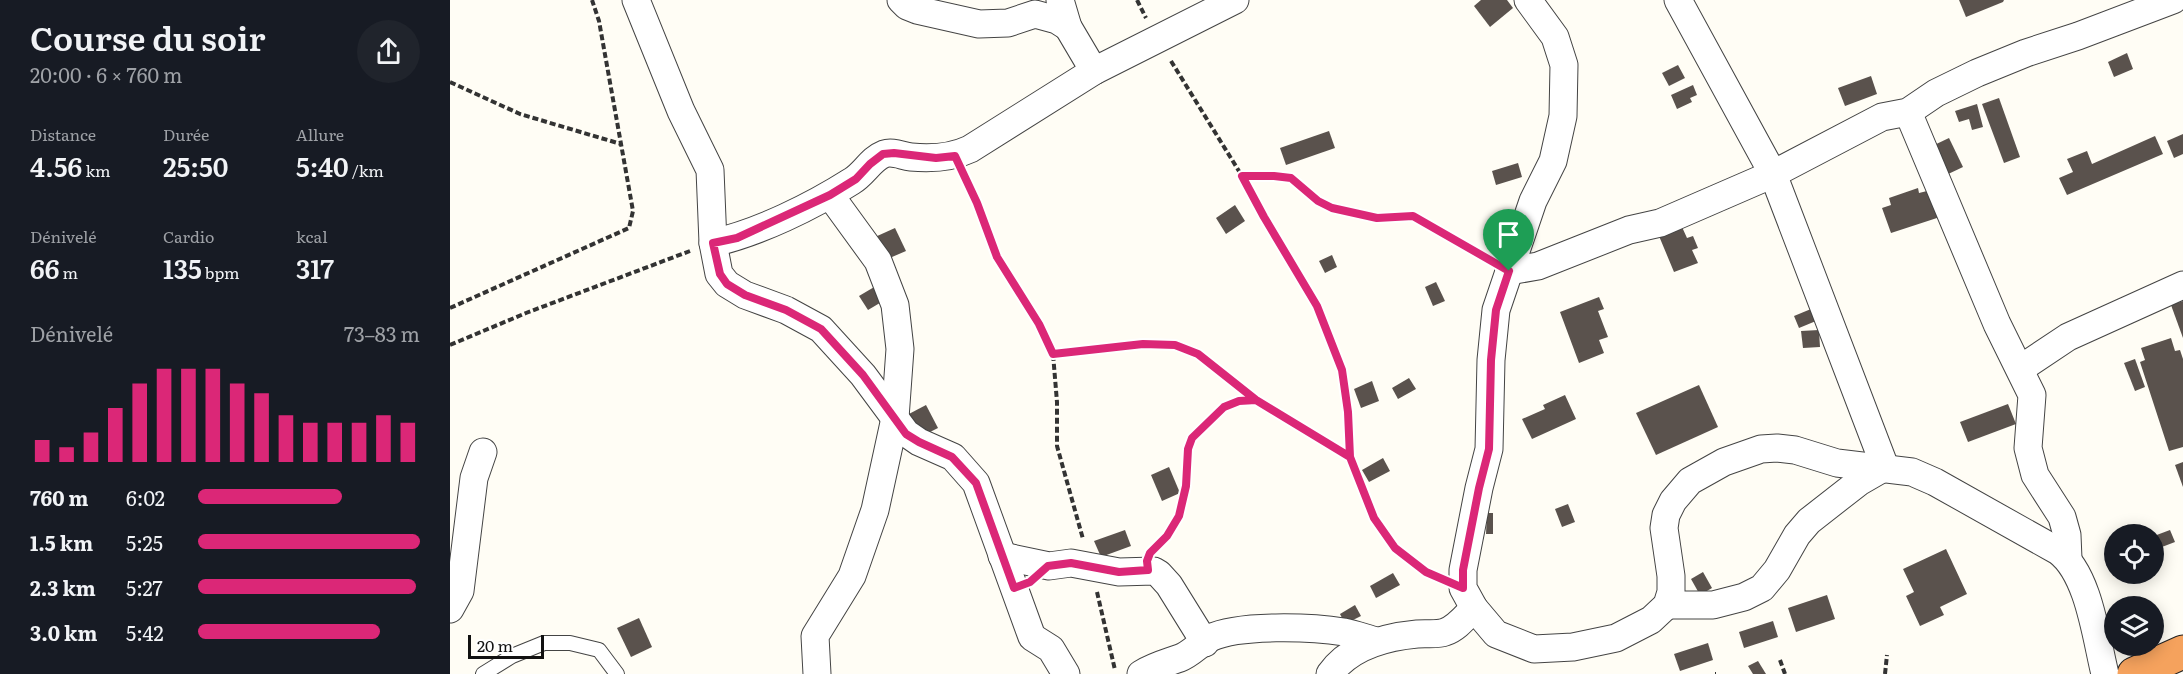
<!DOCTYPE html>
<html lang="fr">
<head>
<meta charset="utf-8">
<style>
	:root { --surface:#171b24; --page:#20242c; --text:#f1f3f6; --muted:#9ea1a6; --accent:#db2777 }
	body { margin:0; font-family:Literata,serif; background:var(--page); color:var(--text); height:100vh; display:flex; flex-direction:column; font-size:22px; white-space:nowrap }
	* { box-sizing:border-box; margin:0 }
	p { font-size:20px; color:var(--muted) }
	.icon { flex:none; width:33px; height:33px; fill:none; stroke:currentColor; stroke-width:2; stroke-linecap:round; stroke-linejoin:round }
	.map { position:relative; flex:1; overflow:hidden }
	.sheet { display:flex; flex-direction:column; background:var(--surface); width:450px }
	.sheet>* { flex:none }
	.tools { position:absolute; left:1654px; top:524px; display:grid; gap:12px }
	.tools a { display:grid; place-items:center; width:60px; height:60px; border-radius:50%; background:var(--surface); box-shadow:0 3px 15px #0003; font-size:30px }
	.scale { position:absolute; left:18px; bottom:15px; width:76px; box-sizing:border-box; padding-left:6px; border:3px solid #111; border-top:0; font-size:16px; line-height:21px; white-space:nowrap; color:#111; -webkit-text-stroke:4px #fff; paint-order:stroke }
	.pin { position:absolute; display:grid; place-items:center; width:51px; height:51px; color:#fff; margin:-62px -26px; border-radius:50% 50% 50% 0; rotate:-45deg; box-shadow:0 0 6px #0007 }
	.pin .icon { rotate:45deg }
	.round { display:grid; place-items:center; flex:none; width:63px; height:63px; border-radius:32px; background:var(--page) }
	.summary { display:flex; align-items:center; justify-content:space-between; height:102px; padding:0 30px }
	h1 { font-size:33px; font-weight:600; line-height:45px }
	.metrics { display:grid; grid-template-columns:repeat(3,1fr); gap:9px; height:102px; padding:6px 30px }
	.metrics div { display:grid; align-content:center }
	.metrics b { font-size:26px; font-weight:600 }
	.metrics small { font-size:16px; font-weight:400 }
	.metrics p { font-size:16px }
	.chart { height:168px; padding:12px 30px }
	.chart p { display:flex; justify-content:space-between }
	.chart svg { width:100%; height:108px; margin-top:6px; stroke:var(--accent); stroke-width:6 }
	ul { padding:0 30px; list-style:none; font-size:20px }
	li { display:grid; grid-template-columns:96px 72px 1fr; align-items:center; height:45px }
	li i { height:15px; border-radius:8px; background:var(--accent) }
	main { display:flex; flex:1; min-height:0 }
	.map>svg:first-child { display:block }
	.building { fill:#5a524d }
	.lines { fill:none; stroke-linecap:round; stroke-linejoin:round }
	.lane-casing { stroke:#444; stroke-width:16 }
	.street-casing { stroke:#444; stroke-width:29 }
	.highway-casing { stroke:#222; stroke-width:35 }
	.path { stroke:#333; stroke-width:4; stroke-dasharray:6 3; stroke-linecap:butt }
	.lane { stroke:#fff; stroke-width:14 }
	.street { stroke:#fff; stroke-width:27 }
	.highway { stroke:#f5a25d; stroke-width:33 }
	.route-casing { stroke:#fff; stroke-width:12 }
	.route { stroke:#db2777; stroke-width:8 }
</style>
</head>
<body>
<main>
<section class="sheet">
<div class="summary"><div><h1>Course du soir</h1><p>20:00 · 6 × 760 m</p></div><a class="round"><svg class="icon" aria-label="share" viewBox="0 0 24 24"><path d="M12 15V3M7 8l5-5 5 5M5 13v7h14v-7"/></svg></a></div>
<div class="metrics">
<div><p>Distance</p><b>4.56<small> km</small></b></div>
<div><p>Durée</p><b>25:50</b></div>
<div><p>Allure</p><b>5:40<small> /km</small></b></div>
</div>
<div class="metrics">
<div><p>Dénivelé</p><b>66<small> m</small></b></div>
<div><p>Cardio</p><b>135<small> bpm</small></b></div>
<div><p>kcal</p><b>317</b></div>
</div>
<div class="chart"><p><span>Dénivelé</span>73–83 m</p>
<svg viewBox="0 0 160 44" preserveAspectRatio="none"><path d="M5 44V35M15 44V38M25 44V32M35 44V22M45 44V12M55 44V6M65 44V6M75 44V6M85 44V12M95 44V16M105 44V25M115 44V28M125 44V28M135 44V28M145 44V25M155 44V28"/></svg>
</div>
<ul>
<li><b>760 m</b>6:02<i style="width:65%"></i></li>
<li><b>1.5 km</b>5:25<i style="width:100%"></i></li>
<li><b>2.3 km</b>5:27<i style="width:98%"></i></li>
<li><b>3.0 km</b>5:42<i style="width:82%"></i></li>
</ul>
</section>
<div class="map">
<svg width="1733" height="674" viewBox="0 0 1733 674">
	<rect width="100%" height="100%" fill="#fffdf5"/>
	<g class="building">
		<polygon points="1031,0 1057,0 1063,8 1040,27 1024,6"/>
		<polygon points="1509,0 1554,0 1553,2 1516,17"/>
		<polygon points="1677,53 1683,69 1664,77 1658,62"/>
		<polygon points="1228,65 1235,78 1219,86 1212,73"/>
		<polygon points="1421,76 1427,94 1395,106 1388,88"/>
		<polygon points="1243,85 1247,95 1240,98 1242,102 1227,109 1221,95"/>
		<polygon points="1549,98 1570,157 1554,163 1532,104"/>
		<polygon points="1527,104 1533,127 1522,130 1519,119 1509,122 1505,111"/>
		<polygon points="879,131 885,148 836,165 830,148"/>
		<polygon points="1733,134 1733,154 1724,158 1717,141"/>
		<polygon points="1705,136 1713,154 1617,195 1609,178 1623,172 1617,159 1637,151 1642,164"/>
		<polygon points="1499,138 1513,167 1494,176 1480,147"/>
		<polygon points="1068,163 1072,177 1046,185 1042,171"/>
		<polygon points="1468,188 1469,193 1481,190 1490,217 1441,233 1432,208 1441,205 1439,198"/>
		<polygon points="785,205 795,221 776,234 766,218"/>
		<polygon points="1232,227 1237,238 1243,236 1248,248 1242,250 1248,263 1224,272 1209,236"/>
		<polygon points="445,228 456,251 435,260 425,237"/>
		<polygon points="882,255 887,267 875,273 869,261"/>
		<polygon points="986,282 995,301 983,306 975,287"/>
		<polygon points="431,283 440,297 418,310 409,296"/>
		<polygon points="1149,297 1154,309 1148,311 1158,337 1149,340 1154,353 1129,363 1110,312"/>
		<polygon points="1733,301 1733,338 1721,305"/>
		<polygon points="1361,309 1366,321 1349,328 1344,316"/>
		<polygon points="1369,330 1370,347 1353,348 1351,331"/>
		<polygon points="1721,338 1725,351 1730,350 1733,359 1733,447 1719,451 1690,362 1695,360 1691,348"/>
		<polygon points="1685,359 1695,387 1685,391 1674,363"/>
		<polygon points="959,378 966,389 948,399 942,388"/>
		<polygon points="922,381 929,401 911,408 904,389"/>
		<polygon points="1249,385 1268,427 1206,455 1186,413"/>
		<polygon points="1115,395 1126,419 1082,439 1072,419 1095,409 1093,405"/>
		<polygon points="1558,404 1566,424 1518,442 1510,422"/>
		<polygon points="476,405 488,428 468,438 457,415"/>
		<polygon points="933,458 940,471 919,482 912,470"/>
		<polygon points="1733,462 1733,487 1725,465"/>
		<polygon points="719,467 730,493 712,501 701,475"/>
		<polygon points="1118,504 1125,522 1112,527 1105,509"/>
		<polygon points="1037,513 1043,513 1043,534 1036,534"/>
		<polygon points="675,530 681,546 651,557 644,541"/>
		<polygon points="1720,530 1725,542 1704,550 1704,536"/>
		<polygon points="1496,549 1517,594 1490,607 1494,615 1470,626 1456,596 1464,592 1453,569"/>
		<polygon points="1253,572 1262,588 1250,595 1241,579"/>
		<polygon points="943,573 950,585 926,598 920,586"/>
		<polygon points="1377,595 1385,619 1346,632 1338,608"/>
		<polygon points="905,605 911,616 895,624 890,614"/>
		<polygon points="189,618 202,647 181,657 167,628"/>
		<polygon points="1323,621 1328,637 1294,648 1289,632"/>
		<polygon points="1258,643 1263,660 1230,671 1224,654"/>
		<polygon points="1308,661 1316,674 1303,674 1298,666"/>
	</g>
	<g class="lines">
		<g class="lane-casing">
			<polyline id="lane" points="33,674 62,656 94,643 120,643 149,650 167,674"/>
		</g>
		<g class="street-casing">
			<g id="street">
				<polyline points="186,0 231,111 260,170 263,243 269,274 277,284 295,295 336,310 371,329 413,375 456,433 469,442 503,457 526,483 582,637 601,649 616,674"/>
				<polyline points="451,0 457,6 467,10 529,24 558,23 585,14 607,20 618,27"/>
				<polyline points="610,0 618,27 644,71"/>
				<path d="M1078,0l27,37 9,28 -1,51 -10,45 -20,40 -37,109 -5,50 -2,89 -10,39 -16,82v18l11,20 22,26 38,15 39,-2 43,-9 35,-18 16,-15 4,-13v-16l-7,-48 2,-13 7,-14 17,-20 34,-19 37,-13 16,-1 18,2 42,13 75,9 23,10 123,69c31,23 38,87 47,123"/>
				<polyline points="1228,0 1323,174 1435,467"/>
				<polyline points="1458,112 1547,324 1582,395 1578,448 1585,475 1612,517 1617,535 1618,559"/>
				<path d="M263,243c47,-11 98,-36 139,-62 12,-7 19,-22 32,-27 9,-3 18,2 27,3 21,2 40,1 59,-8l124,-78 141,-71"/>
				<polyline points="1059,271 1088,266 1179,230 1210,223 1323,174 1432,117 1458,112 1486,93 1527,73 1576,53 1628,36 1723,0"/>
				<polyline points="1570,369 1618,337 1733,285"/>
				<polyline points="552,556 599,566 621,563 669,572 704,571 709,574 719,585 755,643"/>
				<polyline points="1217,605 1263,605 1294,597 1312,588 1327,570 1347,535 1359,521 1409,482 1435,467"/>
				<polyline points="0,609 10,591 24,478 33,452"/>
				<polyline points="367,674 365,636 402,576 425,510 445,418 450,349 445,305 428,261 380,195"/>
				<path d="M691,674c13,-8 25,-11 39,-16 11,-4 20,-15 30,-20 29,-14 102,-11 134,-6 11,2 21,6 32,9"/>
				<path d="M880,674c20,-28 55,-37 87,-40 9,-1 20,1 28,-2 12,-4 20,-15 29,-24"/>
			</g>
		</g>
		<g class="highway-casing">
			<polyline id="highway" points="1684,674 1733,652"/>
		</g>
		<g class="path">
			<polyline points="687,0 696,18"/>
			<polyline points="721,61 792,176 867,306 892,371 898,412 900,457 924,517 945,548 976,572 988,577"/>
			<polyline points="0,82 70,114 171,144"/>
			<polyline points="792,176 824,176 841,178 868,201 882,208 927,218 963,216 1036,257"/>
			<polyline points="516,178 547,257 589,324 603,354 607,402 607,446 633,539"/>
			<polyline points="0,308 179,228 183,211 149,21 142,0"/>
			<polyline points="0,345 76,313 240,251"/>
			<path d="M603,354c44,-5 103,-20 143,-1 17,9 44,34 59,47"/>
			<path d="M706,545c19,-15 28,-36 30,-60 1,-15 -3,-32 5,-46 4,-7 14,-14 20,-20 16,-15 23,-18 45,-19l93,57"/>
			<polyline points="647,592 665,670"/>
			<polyline points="1330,660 1335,674"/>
			<polyline points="1265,674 1266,674"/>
			<polyline points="1435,674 1437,655"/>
		</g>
		<use href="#lane" class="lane"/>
		<use href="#street" class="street"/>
		<use href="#highway" class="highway"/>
	</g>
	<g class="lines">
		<g class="route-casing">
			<polyline id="route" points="1059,271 1046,310 1041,360 1039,449 1029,488 1013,570 1013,588 976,572 945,548 924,518 900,457 806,400 748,354 725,345 693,344 603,354 589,324 547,257 527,203 505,156 486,158 444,153 433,154 420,164 406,179 380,195 287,238 263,243 270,274 277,284 295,295 336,310 371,329 413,375 456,434 469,442 502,457 526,483 564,588 580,582 598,566 621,563 669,572 698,570 697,561 700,553 717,536 729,516 736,486 738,449 742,438 774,407 789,401 806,400 900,457 898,412 892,370 867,306 814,217 792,176 824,176 841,178 868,201 882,208 927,218 963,216 1059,271"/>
		</g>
		<use href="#route" class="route"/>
	</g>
</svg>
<div class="tools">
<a><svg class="icon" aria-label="locate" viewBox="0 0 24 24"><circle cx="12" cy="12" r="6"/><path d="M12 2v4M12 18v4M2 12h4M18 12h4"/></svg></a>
<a><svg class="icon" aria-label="layers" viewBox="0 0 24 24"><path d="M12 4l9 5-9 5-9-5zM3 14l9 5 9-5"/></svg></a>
</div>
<div class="scale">20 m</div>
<div class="pin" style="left:1059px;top:271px;background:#1e9e55"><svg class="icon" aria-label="arrive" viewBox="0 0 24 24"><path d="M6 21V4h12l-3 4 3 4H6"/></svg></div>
</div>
</main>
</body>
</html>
